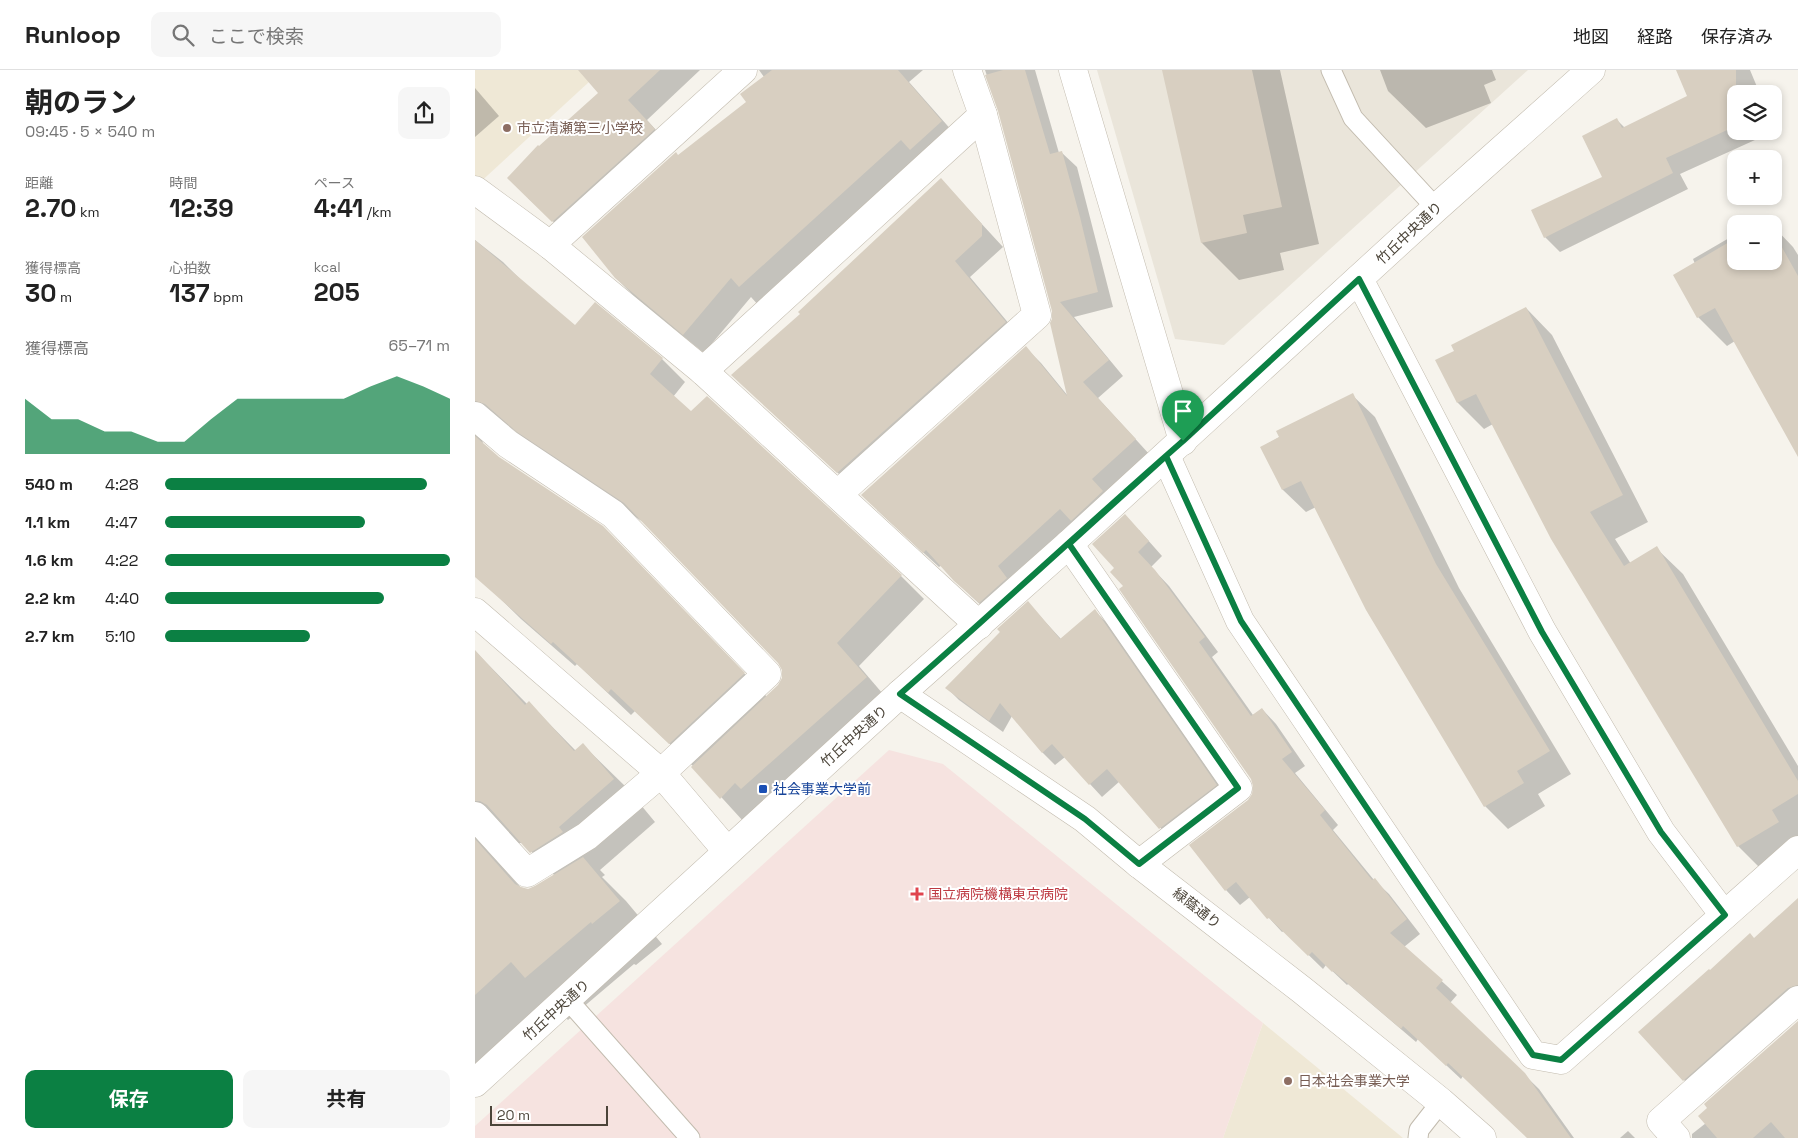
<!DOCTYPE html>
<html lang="ja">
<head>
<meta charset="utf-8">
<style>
	:root { --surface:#fff; --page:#f6f6f6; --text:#222; --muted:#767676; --line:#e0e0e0; --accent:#0b8043 }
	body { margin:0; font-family:"Space Grotesk","Noto Sans JP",sans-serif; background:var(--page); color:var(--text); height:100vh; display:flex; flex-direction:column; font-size:19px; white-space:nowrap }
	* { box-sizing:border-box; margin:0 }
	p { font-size:16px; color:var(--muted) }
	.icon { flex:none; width:28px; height:28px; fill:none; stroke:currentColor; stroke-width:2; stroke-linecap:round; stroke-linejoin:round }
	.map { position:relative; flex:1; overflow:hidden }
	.details { display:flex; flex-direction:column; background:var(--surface); width:475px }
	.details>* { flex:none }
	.fabs { position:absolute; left:1252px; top:15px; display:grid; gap:10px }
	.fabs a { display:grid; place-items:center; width:55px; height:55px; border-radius:10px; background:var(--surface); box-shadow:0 2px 8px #0003; font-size:25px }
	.scale { position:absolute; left:15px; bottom:12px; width:118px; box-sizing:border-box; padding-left:5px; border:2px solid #4b4439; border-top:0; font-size:14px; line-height:18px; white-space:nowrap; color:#4b4439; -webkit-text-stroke:4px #fff; paint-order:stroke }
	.pin { position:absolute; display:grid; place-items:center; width:42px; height:42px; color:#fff; margin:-51px -21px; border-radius:50% 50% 50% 0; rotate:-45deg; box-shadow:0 0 5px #0007 }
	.pin .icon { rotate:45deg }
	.round { display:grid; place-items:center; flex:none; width:52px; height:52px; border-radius:10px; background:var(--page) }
	.overview { display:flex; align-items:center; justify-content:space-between; height:85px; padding:0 25px }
	h1 { font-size:28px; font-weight:700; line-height:38px }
	.stats { display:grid; grid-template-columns:repeat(3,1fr); gap:8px; height:85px; padding:5px 25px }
	.stats div { display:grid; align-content:center }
	.stats b { font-size:25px; font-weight:700 }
	.stats small { font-size:14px; font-weight:400 }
	.stats p { font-size:14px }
	.chart { height:140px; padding:10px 25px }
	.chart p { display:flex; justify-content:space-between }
	.chart svg { width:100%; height:90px; margin-top:5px; fill:var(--accent); opacity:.7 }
	.primary-button { display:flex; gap:10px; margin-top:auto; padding:10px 25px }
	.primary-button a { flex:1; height:58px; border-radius:10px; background:var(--accent); color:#fff; font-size:20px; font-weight:700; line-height:58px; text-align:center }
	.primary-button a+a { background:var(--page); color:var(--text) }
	ul { padding:0 25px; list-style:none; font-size:16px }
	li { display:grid; grid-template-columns:80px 60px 1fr; align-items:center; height:38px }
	li i { height:12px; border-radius:6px; background:var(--accent) }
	header { display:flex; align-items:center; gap:30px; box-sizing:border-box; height:70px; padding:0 25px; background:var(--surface); border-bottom:1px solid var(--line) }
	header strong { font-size:24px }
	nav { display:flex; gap:28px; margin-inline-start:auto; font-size:18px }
	.search { width:350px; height:45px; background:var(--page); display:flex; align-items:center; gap:12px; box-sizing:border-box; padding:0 18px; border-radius:10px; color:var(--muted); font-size:19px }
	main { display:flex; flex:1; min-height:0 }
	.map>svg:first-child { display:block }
	.residential { fill:#eae5da }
	.education { fill:#efe8d6 }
	.medical { fill:#f6e3e0 }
	.shadow { fill:#0003; fill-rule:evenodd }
	.building { fill:#d8cfc1 }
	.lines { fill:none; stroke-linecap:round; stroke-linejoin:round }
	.service-casing { stroke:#c2bbae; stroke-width:21 }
	.minor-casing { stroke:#c2bbae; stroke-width:29 }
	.tertiary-casing { stroke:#c2bbae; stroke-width:29 }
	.service { stroke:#fff; stroke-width:19 }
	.minor { stroke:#fff; stroke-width:28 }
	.tertiary { stroke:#fff; stroke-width:28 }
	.route-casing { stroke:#fff; stroke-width:10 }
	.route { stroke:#0b8043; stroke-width:6 }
	.education-dot { fill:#8d6e63; stroke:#fff; stroke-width:2 }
	.transit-dot { fill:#1a4fb4; stroke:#fff; stroke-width:2 }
	.health-dot { fill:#e0444e; stroke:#fff; stroke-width:2 }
	.labels { text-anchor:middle; stroke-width:4; stroke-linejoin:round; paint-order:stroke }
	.education-label { font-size:14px; fill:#785e54; stroke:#fff; text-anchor:start }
	.street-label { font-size:14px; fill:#4b4439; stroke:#fff }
	.transit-label { font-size:14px; fill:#164399; stroke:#fff; text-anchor:start }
	.health-label { font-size:14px; fill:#be3a42; stroke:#fff; text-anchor:start }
</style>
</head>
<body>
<header>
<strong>Runloop</strong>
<div class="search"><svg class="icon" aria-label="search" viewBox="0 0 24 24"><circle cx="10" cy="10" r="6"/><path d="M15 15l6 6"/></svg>ここで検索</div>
<nav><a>地図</a><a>経路</a><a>保存済み</a></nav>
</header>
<main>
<section class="details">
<div class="overview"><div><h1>朝のラン</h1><p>09:45 · 5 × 540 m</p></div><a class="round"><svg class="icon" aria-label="share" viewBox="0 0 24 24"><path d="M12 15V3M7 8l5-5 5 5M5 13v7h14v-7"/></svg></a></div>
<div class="stats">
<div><p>距離</p><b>2.70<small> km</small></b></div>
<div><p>時間</p><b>12:39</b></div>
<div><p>ペース</p><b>4:41<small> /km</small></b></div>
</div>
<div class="stats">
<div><p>獲得標高</p><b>30<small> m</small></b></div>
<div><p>心拍数</p><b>137<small> bpm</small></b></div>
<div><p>kcal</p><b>205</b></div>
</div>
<div class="chart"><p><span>獲得標高</span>65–71 m</p>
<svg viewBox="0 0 160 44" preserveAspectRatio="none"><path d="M0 44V17L10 27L20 27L30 33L40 33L50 38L60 38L70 27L80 17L90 17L100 17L110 17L120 17L130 11L140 6L150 11L160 17V44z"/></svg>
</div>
<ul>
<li><b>540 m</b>4:28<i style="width:92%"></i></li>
<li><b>1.1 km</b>4:47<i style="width:70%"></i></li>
<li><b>1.6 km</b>4:22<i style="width:100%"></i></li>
<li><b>2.2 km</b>4:40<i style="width:77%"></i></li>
<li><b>2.7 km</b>5:10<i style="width:51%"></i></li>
</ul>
<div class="primary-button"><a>保存</a><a>共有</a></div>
</section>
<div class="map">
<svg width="1323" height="1068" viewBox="0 0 1323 1068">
	<rect width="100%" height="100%" fill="#f6f3ec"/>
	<polygon class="residential" points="622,0 1053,0 749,275 700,269"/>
	<g class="education">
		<polygon points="0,0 127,0 0,117"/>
		<polygon points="788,953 928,1068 748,1068"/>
	</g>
	<polygon class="medical" points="414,680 468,694 788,953 748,1068 0,1068 0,1056"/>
	<g class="shadow">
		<polygon points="104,0 225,0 172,50 198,79 98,170 53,128 64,77 125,23"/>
		<polygon points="284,0 448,0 434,12 486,71 284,236 276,227 229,283 161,228 141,208 203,87 273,32 289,7"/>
		<polygon points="510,0 560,0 584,83 586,82 602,97 638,237 599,247 648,306 623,328 675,385 520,548 496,526 467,495 464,497 402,440 551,278 566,293 593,326 578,249 578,241 524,41"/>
		<polygon points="689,0 805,0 844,174 805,183 809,200 764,210 727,173"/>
		<polygon points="905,0 1017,0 1021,10 1009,15 1016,33 951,58 913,21"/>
		<polygon points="1202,0 1275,0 1285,24 1261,24 1261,61 1299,61 1299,54 1302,60 1205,104 1213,119 1085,182 1070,167 1129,108 1142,50 1150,58 1214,26"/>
		<polygon points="0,18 24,46 0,67"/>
		<polygon points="481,126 528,177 495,207 546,268 379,418 258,305"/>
		<polygon points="1289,148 1295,154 1279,154"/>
		<polygon points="1299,157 1318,177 1323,185 1323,384 1260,271 1252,276 1223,247 1220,194 1218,189 1261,164 1261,191 1299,191"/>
		<path d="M0,170l28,22 23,23 49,42 20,-23 67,55 23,23 -12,15 18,16 210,163 23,23 -65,67 30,35 -146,120 -50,-55 -58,-55 -4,4 -54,-51 -2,2 -54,-47 -46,-45zM26,353l8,3 33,28 104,70 133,138 4,8v8l-4,8 -12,11 -141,-146 -127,-93 -16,-13 -1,-8z"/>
		<polygon points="1051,238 1077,265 1173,452 1140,469 1156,494 1181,478 1208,504 1323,696 1323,768 1289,802 1263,776 1077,469 1018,354 1009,359 983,333 980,281"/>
		<polygon points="877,325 900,347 984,518 1096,704 1063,724 1070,736 1033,759 1010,736 892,540 841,437 831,442 808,420 787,377"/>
		<polygon points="664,460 687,486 676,497 694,516 743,582 737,587 778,645 787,639 801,654 830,696 820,703 863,755 858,760 899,810 914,824 945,864 929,877 982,925 975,933 1064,1019 1099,1068 1053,1068 988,1006 986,1009 943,969 941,972 873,914 872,915 851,895 848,899 809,861 807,862 775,827 765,835 751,820 716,776 773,731 779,724 780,716 777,709 650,516"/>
		<polygon points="553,533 586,569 620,541 633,554 754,728 697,771 645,711 627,727 590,687 580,695 567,682 537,646 528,662 484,630 472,618"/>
		<path d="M0,581l52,53 2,-1 47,48 7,-6 43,42 29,35 -55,48 5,5 -3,2 24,24 36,43 -26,21 -2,-1 -66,56 -15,-15 -78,71zM39,773h9l32,33 -27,14 -6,-1 -16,-18 -4,-9z"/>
		<polygon points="1323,829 1323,937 1224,1025 1209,1010 1235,902 1279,870"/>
		<polygon points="1323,953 1323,1068 1217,1068 1217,1064 1231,1053"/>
		<polygon points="1153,1061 1160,1068 1145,1068"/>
	</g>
	<g class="building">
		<polygon points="103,0 185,0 153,30 180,59 77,152 32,108 63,75 64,76 123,23"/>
		<polygon points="297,0 423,0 467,51 435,80 426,70 264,217 256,208 208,265 140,208 107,167 201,82 203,85 271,32 265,24"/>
		<polygon points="528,0 550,0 575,84 587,81 605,147 623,222 585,232 634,290 608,312 661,369 617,409 628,421 596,451 585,439 523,496 532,508 504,533 479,511 451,480 448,483 386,425 551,276 592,326 575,253 577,249 577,241 523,41 510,5"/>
		<polygon points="687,0 777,0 807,137 768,145 772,163 726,173"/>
		<polygon points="1201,0 1261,0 1261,56 1191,88 1198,103 1069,168 1056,140 1127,107 1107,66 1142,48 1147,58 1212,26"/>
		<polygon points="466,108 507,154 507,166 480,191 531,252 362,403 256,305 325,244 323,242"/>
		<polygon points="1299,163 1323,206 1323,387 1240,238 1222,248 1198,205 1261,168 1261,191 1299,191"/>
		<polygon points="0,170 100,255 120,232 188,288 175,304 216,341 232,326 427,505 362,573 392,607 266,719 260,713 245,729 216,697 303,615 307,608 307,600 303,593 149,433 42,362 10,334 0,331"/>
		<polygon points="1051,237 1148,425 1115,442 1149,496 1182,476 1323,711 1323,724 1297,740 1304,752 1262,777 1076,469 1001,324 982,333 960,290 979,281 976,275"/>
		<polygon points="878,323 961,494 1075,681 1042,701 1049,713 1009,737 891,540 826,411 807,420 785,377 804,367 801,361"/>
		<polygon points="0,366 24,387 128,456 270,603 194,674 136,619 133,623 78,572 76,574 0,507"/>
		<polygon points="650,444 674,471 663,482 680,500 730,567 724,572 776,646 787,638 817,682 807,689 850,740 845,745 897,810 900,808 932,849 915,863 968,910 961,918 1050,1003 1096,1068 1052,1068 973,993 971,996 928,956 926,959 858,901 857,902 837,882 833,886 794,848 792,849 761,812 750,821 714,775 773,730 777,724 778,716 776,709 644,519 648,516 635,502 639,498 617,474"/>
		<polygon points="553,531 585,569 620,539 742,715 684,759 632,699 614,715 577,674 567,683 525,633 514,651 470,618 525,562 522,559"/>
		<polygon points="0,580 50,635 54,631 99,681 108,673 139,709 84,757 88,762 55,783 12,735 5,731 0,731"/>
		<polygon points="0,769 40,814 46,817 53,819 60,816 108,787 145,831 117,854 116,852 50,908 36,892 0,925"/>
		<polygon points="1323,828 1323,915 1313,918 1208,1011 1163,962 1234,899 1235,900 1275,863 1279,868"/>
		<polygon points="1323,951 1323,1068 1310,1068 1296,1052 1278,1068 1242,1068 1223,1046 1232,1038 1229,1034"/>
	</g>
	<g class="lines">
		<g class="service-casing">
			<g id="service">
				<polyline points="856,0 878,48 961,138"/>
				<polyline points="93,930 215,1068"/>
				<polyline points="943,1068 944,1060 966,1032"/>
			</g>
		</g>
		<g class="minor-casing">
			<g id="minor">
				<polyline points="598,0 708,371"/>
				<polyline points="0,120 75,175 228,301 504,555"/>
				<polyline points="75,175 268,0"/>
				<polyline points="884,209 1067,561 1186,762 1249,845"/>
				<polyline points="228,301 508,45"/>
				<polyline points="0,346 33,374 138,444 292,604 186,703 112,766 52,803 0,746"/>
				<polyline points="691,386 765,551 1058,985 1086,990 1323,780"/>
				<polyline points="363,424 562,245 508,45 492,0"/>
				<polyline points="594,474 763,718 664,794"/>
				<polyline points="0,542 186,703 252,781"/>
				<polyline points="1201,1068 1186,1051 1323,930"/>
			</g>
		</g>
		<g class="tertiary-casing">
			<g id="tertiary">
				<polyline points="425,624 610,749 664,794 827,920 966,1032 1007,1068"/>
				<polyline points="0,1013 425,624 594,474 961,138 1116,0"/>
			</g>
		</g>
		<use href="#service" class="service"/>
		<use href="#minor" class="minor"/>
		<use href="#tertiary" class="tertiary"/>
	</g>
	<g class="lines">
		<g class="route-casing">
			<path id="route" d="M708,371c-95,83 -188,170 -283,253l185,125 54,45 99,-76 -169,-244 97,-88 75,165 292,434 28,5 164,-145 -64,-83 -119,-200 -183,-353 -176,162"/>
		</g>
		<use href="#route" class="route"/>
	</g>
	<g class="education-dot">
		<circle cx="32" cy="58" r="5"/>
		<circle cx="813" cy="1011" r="5"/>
	</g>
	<rect class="transit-dot" x="283" y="714" width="10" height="10" rx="2.5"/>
	<path class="health-dot" d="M439.5 816.5h5v5h5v5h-5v5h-5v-5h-5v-5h5z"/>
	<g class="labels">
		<g class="education-label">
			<text x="42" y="63">市立清瀬第三小学校</text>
			<text x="823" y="1016">日本社会事業大学</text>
		</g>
		<g class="street-label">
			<text transform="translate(934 163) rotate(-43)" y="5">竹丘中央通り</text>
			<text transform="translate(379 666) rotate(-42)" y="5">竹丘中央通り</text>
			<text transform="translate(722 838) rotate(38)" y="5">緑蔭通り</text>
			<text transform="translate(81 940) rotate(-42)" y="5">竹丘中央通り</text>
		</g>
		<g class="transit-label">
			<text x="298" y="724">社会事業大学前</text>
		</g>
		<g class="health-label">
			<text x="453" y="829">国立病院機構東京病院</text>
		</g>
	</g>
</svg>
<div class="fabs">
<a><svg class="icon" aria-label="layers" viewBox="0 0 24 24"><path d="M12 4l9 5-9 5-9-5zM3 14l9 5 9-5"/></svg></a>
<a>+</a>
<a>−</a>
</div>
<div class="scale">20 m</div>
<div class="pin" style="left:708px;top:371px;background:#1e9e55"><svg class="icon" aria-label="arrive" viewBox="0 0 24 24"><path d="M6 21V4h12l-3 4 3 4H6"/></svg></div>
</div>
</main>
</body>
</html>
